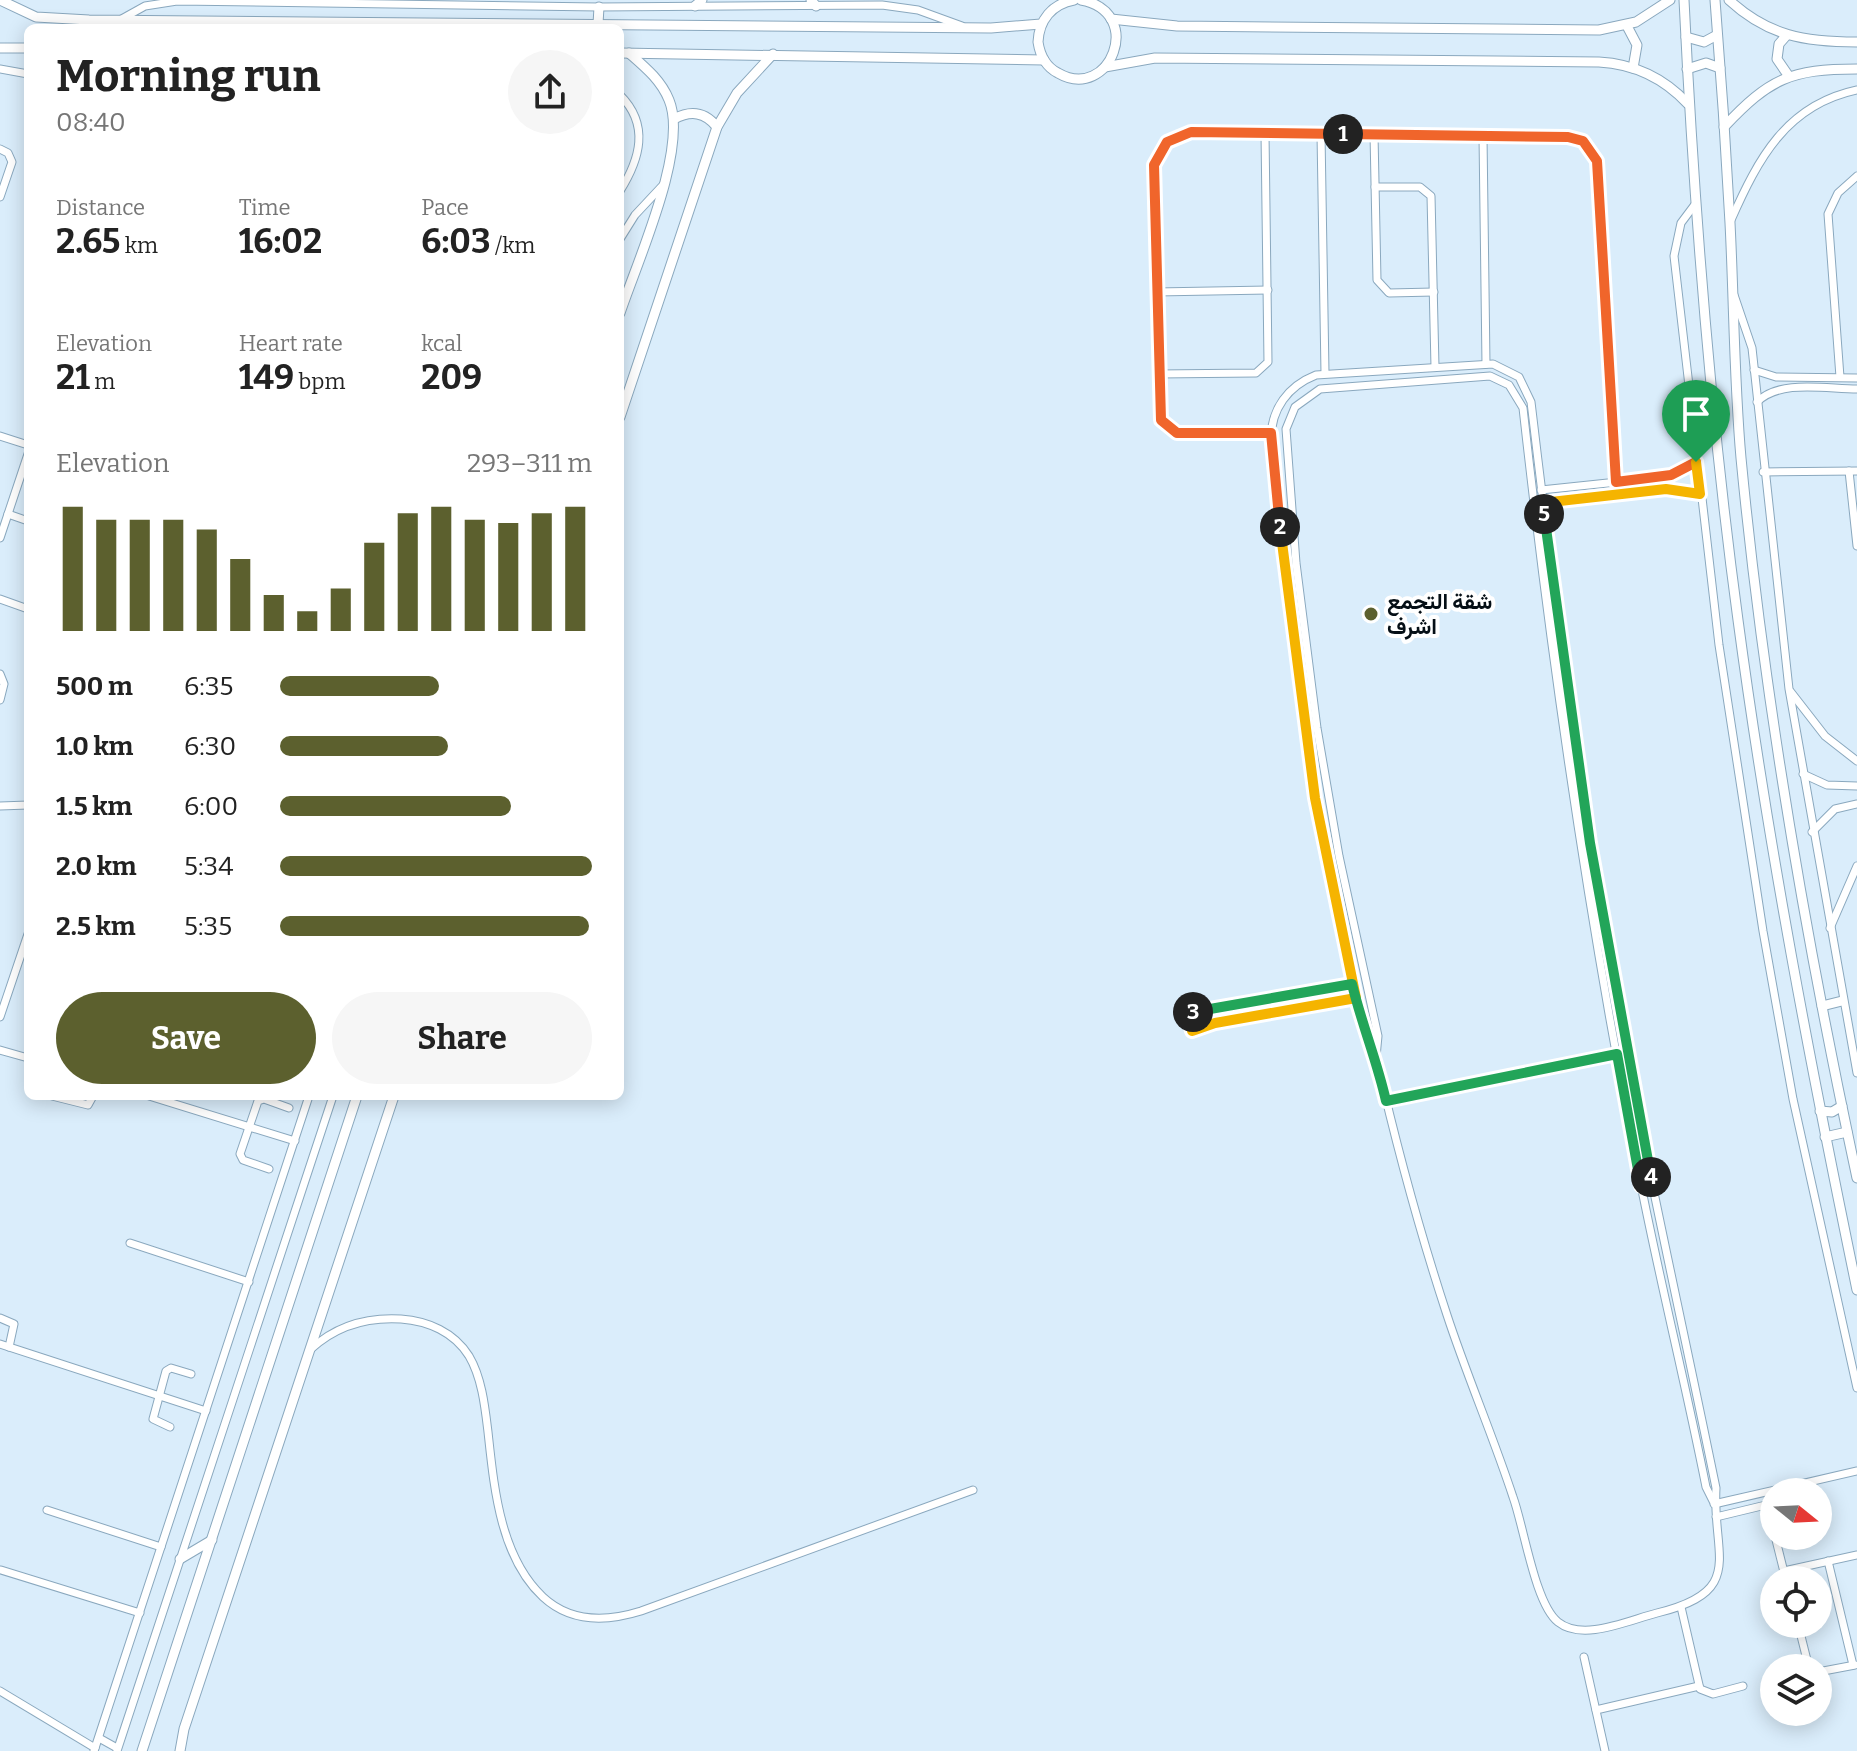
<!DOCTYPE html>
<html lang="en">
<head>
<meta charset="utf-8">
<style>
	:root { --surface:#fff; --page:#f6f6f6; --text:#222; --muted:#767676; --accent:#5c602e }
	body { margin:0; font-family:Bitter,Vazirmatn,serif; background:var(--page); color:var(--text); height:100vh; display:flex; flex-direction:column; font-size:30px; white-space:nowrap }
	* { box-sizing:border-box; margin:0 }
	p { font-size:26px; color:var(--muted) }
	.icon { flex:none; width:44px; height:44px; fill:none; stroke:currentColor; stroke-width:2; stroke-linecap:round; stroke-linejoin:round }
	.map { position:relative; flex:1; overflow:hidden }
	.side { position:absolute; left:24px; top:24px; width:600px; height:1076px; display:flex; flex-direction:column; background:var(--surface); border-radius:12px; box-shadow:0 4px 20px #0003 }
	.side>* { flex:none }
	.needle { width:52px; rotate:108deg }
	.tools { position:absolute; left:1760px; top:1478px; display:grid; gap:16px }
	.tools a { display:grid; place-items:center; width:72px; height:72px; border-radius:50%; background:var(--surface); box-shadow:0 4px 20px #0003; font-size:40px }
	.pin { position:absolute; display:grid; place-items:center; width:68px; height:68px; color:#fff; margin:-82px -34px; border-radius:50% 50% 50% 0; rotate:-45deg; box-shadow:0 0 8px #0007 }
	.pin .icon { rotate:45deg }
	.km { position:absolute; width:40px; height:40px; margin:-20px; border-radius:50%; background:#222; color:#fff; font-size:22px; line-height:40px; text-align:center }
	.round { display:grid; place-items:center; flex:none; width:84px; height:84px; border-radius:42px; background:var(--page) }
	.headline { display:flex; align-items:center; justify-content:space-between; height:136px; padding:0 32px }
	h1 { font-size:44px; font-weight:700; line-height:60px }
	.figures { display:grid; grid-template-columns:repeat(3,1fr); gap:12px; height:136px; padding:8px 32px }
	.figures div { display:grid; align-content:center }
	.figures b { font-size:34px; font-weight:700 }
	.figures small { font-size:22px; font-weight:400 }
	.figures p { font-size:22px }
	.chart { height:224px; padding:16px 32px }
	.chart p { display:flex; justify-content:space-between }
	.chart svg { width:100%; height:144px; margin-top:8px; stroke:var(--accent); stroke-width:6 }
	.button { display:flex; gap:16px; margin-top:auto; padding:16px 32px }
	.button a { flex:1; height:92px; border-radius:48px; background:var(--accent); color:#fff; font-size:32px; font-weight:700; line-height:92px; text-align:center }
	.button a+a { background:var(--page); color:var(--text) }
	ul { padding:0 32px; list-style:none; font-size:26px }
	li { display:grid; grid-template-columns:128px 96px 1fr; align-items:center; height:60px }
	li i { height:20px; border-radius:10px; background:var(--accent) }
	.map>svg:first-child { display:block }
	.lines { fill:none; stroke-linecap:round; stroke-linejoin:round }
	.minor-casing { stroke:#8aa8be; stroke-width:9 }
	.tertiary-casing { stroke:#8aa8be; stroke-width:11 }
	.minor { stroke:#fff; stroke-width:7 }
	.tertiary { stroke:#fff; stroke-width:9 }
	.split-1-casing { stroke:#fff; stroke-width:16 }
	.split-2-casing { stroke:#fff; stroke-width:16 }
	.split-3-casing { stroke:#fff; stroke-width:16 }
	.split-4-casing { stroke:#fff; stroke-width:16 }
	.split-5-casing { stroke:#fff; stroke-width:16 }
	.split-6-casing { stroke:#fff; stroke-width:16 }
	.split-1 { stroke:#f0652b; stroke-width:10 }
	.split-2 { stroke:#f0652b; stroke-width:10 }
	.split-3 { stroke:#f5b400; stroke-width:10 }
	.split-4 { stroke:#22a559; stroke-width:10 }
	.split-5 { stroke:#22a559; stroke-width:10 }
	.split-6 { stroke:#f5b400; stroke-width:10 }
	.poi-dot { fill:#5c602e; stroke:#fff; stroke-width:3 }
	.labels { text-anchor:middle; stroke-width:8; stroke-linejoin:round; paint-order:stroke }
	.poi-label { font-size:22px; font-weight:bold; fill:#050f16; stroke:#fff; text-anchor:start }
</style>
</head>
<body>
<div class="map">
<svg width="1857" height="1751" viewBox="0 0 1857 1751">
	<rect width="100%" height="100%" fill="#daedfb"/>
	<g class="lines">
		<g class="minor-casing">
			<g id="minor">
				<polyline points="118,21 145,6 177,1 599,7 882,5 918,10 962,26"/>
				<polyline points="0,69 28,74"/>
				<path d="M620,95c30,30 20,64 0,96"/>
				<polyline points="1321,134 1325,373"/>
				<polyline points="1374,134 1377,280 1389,293 1434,292"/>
				<polyline points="1483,136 1486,364"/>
				<polyline points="0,149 8,153 12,162 0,197"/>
				<polyline points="1375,187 1420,187 1431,196 1435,367"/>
				<polyline points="1696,203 1681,223 1674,256 1719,645 1763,931 1793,1099 1857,1388"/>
				<path d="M1731,220c27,-61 55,-115 126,-130"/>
				<polyline points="620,239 635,215 664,184"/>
				<polyline points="1156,292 1268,290"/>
				<polyline points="1734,295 1752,348 1789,689 1857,1073"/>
				<path d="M1493,364l26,13 12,25c22,186 46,372 78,558 31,177 71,352 107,528 -4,68 31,103 -59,125 -28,7 -74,29 -99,9 -23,-18 -34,-95 -45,-125 -20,-61 -46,-121 -66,-182 -28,-85 -51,-171 -71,-258l-13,-26 -37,-174 -21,-126 -34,-292c0,-30 17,-53 45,-64z"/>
				<polyline points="1754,370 1776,377 1857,378"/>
				<polyline points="1158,374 1256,373 1268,362 1265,133"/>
				<polyline points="1840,377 1828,214 1838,193 1857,176"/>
				<path d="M1757,402c23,-23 69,-13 100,-13"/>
				<path d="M1271,433h-94l-16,-13 -8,-246c3,-23 16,-38 38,-42l377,5 22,10 7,14 19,321"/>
				<polyline points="0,436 28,445"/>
				<polyline points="1849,471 1857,546"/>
				<polyline points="1763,472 1857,471"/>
				<polyline points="1541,490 1665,477 1696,462"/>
				<polyline points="1542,503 1666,489 1700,494"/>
				<polyline points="8,514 28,521"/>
				<polyline points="0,538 28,454"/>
				<polyline points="0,599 28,609"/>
				<polyline points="0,674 4,684 0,700"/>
				<polyline points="1790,691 1825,736 1857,761"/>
				<polyline points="1803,774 1827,785 1857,786"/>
				<polyline points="0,806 28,805"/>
				<polyline points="1812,832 1835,809 1857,804"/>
				<polyline points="1830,928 1857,866"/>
				<polyline points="1352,984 1222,1009 1187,1012 1192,1031 1222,1021 1356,998"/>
				<polyline points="0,1017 28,934"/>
				<polyline points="0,1050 28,1058"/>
				<path d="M1376,1057l2,-21 -39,-180 -22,-128 -21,-165 -10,-134 9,-22 25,-18 170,-13 19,9 14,23c29,260 67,520 118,777 20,101 45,201 65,302l7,14"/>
				<polyline points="52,1096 88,1105 93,1096"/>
				<polyline points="149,1096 295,1141"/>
				<polyline points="1386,1101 1617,1054"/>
				<polyline points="269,1169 243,1160 240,1154 258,1101 264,1099 289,1108"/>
				<polyline points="130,1243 249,1282"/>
				<polyline points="0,1318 14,1324 9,1347"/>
				<polyline points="0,1344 206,1411"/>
				<path d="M311,1349c25,-23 57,-32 90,-30 27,2 53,13 68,37 13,22 16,51 19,76 6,55 12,125 55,165 28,26 63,25 98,14l332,-121"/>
				<polyline points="170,1427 153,1419 166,1371 171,1368 191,1374"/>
				<polyline points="1714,1504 1857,1471"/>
				<polyline points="1767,1505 1774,1532"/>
				<polyline points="47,1510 161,1547"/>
				<polyline points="1716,1517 1774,1503"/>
				<polyline points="1775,1536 1786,1580"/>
				<polyline points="1828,1561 1853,1665"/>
				<polyline points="1,1570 140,1613"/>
				<polyline points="1784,1571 1857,1555"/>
				<polyline points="1681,1607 1700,1689 1713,1694 1743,1686"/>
				<polyline points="1798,1624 1809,1668"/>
				<polyline points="1584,1657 1605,1751"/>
				<polyline points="1818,1672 1855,1665"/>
				<polyline points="0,1691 95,1748"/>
				<polyline points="1596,1710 1699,1686"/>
				<polyline points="99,1738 117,1748"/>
				<polyline points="94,1751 309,1096"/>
				<polyline points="117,1751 333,1096"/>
			</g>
		</g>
		<g class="tertiary-casing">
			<g id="tertiary">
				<polyline points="0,0 36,17 89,20 991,28 1041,24"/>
				<polyline points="811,0 816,6"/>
				<path d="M1074,0c-22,4 -35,20 -36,42 2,13 8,25 20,31 52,30 88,-61 23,-73"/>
				<path d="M1684,0c10,207 26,414 54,620 30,225 73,448 119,670"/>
				<path d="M1715,0c6,74 11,148 15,223 4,78 4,157 11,235 23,241 65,483 116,720"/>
				<path d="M1729,0c39,36 76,42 128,42"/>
				<polyline points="695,6 702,0"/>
				<polyline points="1111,19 1177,26 1599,30 1636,22 1670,0"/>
				<polyline points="598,24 599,7"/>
				<polyline points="1627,26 1637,45 1633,68"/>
				<polyline points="1786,36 1779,44 1777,59 1788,75"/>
				<polyline points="1686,37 1704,42 1717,35"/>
				<polyline points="0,48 28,48"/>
				<polyline points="620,53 1044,60"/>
				<path d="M1105,67l50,-9 444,4c35,2 65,16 89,42"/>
				<polyline points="1687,69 1706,63 1720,68"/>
				<path d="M674,119c17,-9 31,-7 43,8"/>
				<path d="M1724,127c46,-49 67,-58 133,-58"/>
				<path d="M620,313c17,-51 69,-165 49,-213 -8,-20 -24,-33 -40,-47"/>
				<polyline points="620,417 717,127 737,93 773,54"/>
				<polyline points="1822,1006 1842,1001"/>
				<polyline points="1820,1111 1832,1112 1842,1106"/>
				<polyline points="1825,1137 1847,1132"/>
				<polyline points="180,1559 212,1540"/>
				<polyline points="142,1751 357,1096"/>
				<polyline points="180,1751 184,1729 394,1096"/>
			</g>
		</g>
		<use href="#minor" class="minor"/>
		<use href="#tertiary" class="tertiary"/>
	</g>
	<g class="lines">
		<g class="split-1-casing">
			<polyline id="split-1" points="1343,134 1568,137 1583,141 1597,161 1616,482 1671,475 1696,462"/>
		</g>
		<g class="split-2-casing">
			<polyline id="split-2" points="1280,527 1271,433 1177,433 1161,420 1154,165 1167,142 1191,132 1343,134"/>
		</g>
		<g class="split-3-casing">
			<polyline id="split-3" points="1193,1012 1187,1012 1192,1031 1215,1023 1356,998 1315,798 1280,527"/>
		</g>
		<g class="split-4-casing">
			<path id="split-4" d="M1193,1012l159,-28c10,41 25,77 34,117l231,-47 24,132 11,-3 -1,-6"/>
		</g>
		<g class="split-5-casing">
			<polyline id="split-5" points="1544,514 1590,843 1651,1177"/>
		</g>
		<g class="split-6-casing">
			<polyline id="split-6" points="1544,514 1542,503 1666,489 1700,494 1696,462"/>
		</g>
		<use href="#split-1" class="split-1"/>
		<use href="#split-2" class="split-2"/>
		<use href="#split-3" class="split-3"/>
		<use href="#split-4" class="split-4"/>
		<use href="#split-5" class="split-5"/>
		<use href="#split-6" class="split-6"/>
	</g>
	<circle class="poi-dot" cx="1371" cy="614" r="8"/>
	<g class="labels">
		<g class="poi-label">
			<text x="1387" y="609">شقة التجمع<tspan x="1387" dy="25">اشرف</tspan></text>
		</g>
	</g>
</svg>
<div class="tools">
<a><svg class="needle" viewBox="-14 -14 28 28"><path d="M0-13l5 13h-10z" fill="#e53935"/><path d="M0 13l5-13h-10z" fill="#767676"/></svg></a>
<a><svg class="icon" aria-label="locate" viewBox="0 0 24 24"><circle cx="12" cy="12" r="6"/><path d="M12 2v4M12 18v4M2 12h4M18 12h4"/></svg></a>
<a><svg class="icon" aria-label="layers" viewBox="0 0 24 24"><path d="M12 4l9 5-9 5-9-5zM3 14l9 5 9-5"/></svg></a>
</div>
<div class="pin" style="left:1696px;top:462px;background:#1e9e55"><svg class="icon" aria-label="arrive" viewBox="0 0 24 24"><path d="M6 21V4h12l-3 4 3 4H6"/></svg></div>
<b class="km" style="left:1343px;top:134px">1</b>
<b class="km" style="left:1280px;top:527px">2</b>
<b class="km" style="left:1193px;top:1012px">3</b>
<b class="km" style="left:1651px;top:1177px">4</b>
<b class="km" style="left:1544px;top:514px">5</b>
<section class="side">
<div class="headline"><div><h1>Morning run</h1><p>08:40</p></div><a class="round"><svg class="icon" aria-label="share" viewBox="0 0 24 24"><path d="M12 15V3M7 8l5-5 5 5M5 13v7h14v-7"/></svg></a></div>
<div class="figures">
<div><p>Distance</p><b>2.65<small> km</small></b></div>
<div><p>Time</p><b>16:02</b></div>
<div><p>Pace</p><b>6:03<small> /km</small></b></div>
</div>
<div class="figures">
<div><p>Elevation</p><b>21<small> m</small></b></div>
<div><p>Heart rate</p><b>149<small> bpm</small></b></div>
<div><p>kcal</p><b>209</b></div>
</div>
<div class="chart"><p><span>Elevation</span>293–311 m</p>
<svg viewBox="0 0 160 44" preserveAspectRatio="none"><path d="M5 44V6M15 44V10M25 44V10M35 44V10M45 44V13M55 44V22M65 44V33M75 44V38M85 44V31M95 44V17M105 44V8M115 44V6M125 44V10M135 44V11M145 44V8M155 44V6"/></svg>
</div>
<ul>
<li><b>500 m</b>6:35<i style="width:51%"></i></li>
<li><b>1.0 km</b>6:30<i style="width:54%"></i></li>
<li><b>1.5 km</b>6:00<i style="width:74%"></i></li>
<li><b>2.0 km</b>5:34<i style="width:100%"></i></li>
<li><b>2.5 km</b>5:35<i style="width:99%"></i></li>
</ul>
<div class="button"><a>Save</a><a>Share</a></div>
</section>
</div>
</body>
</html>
